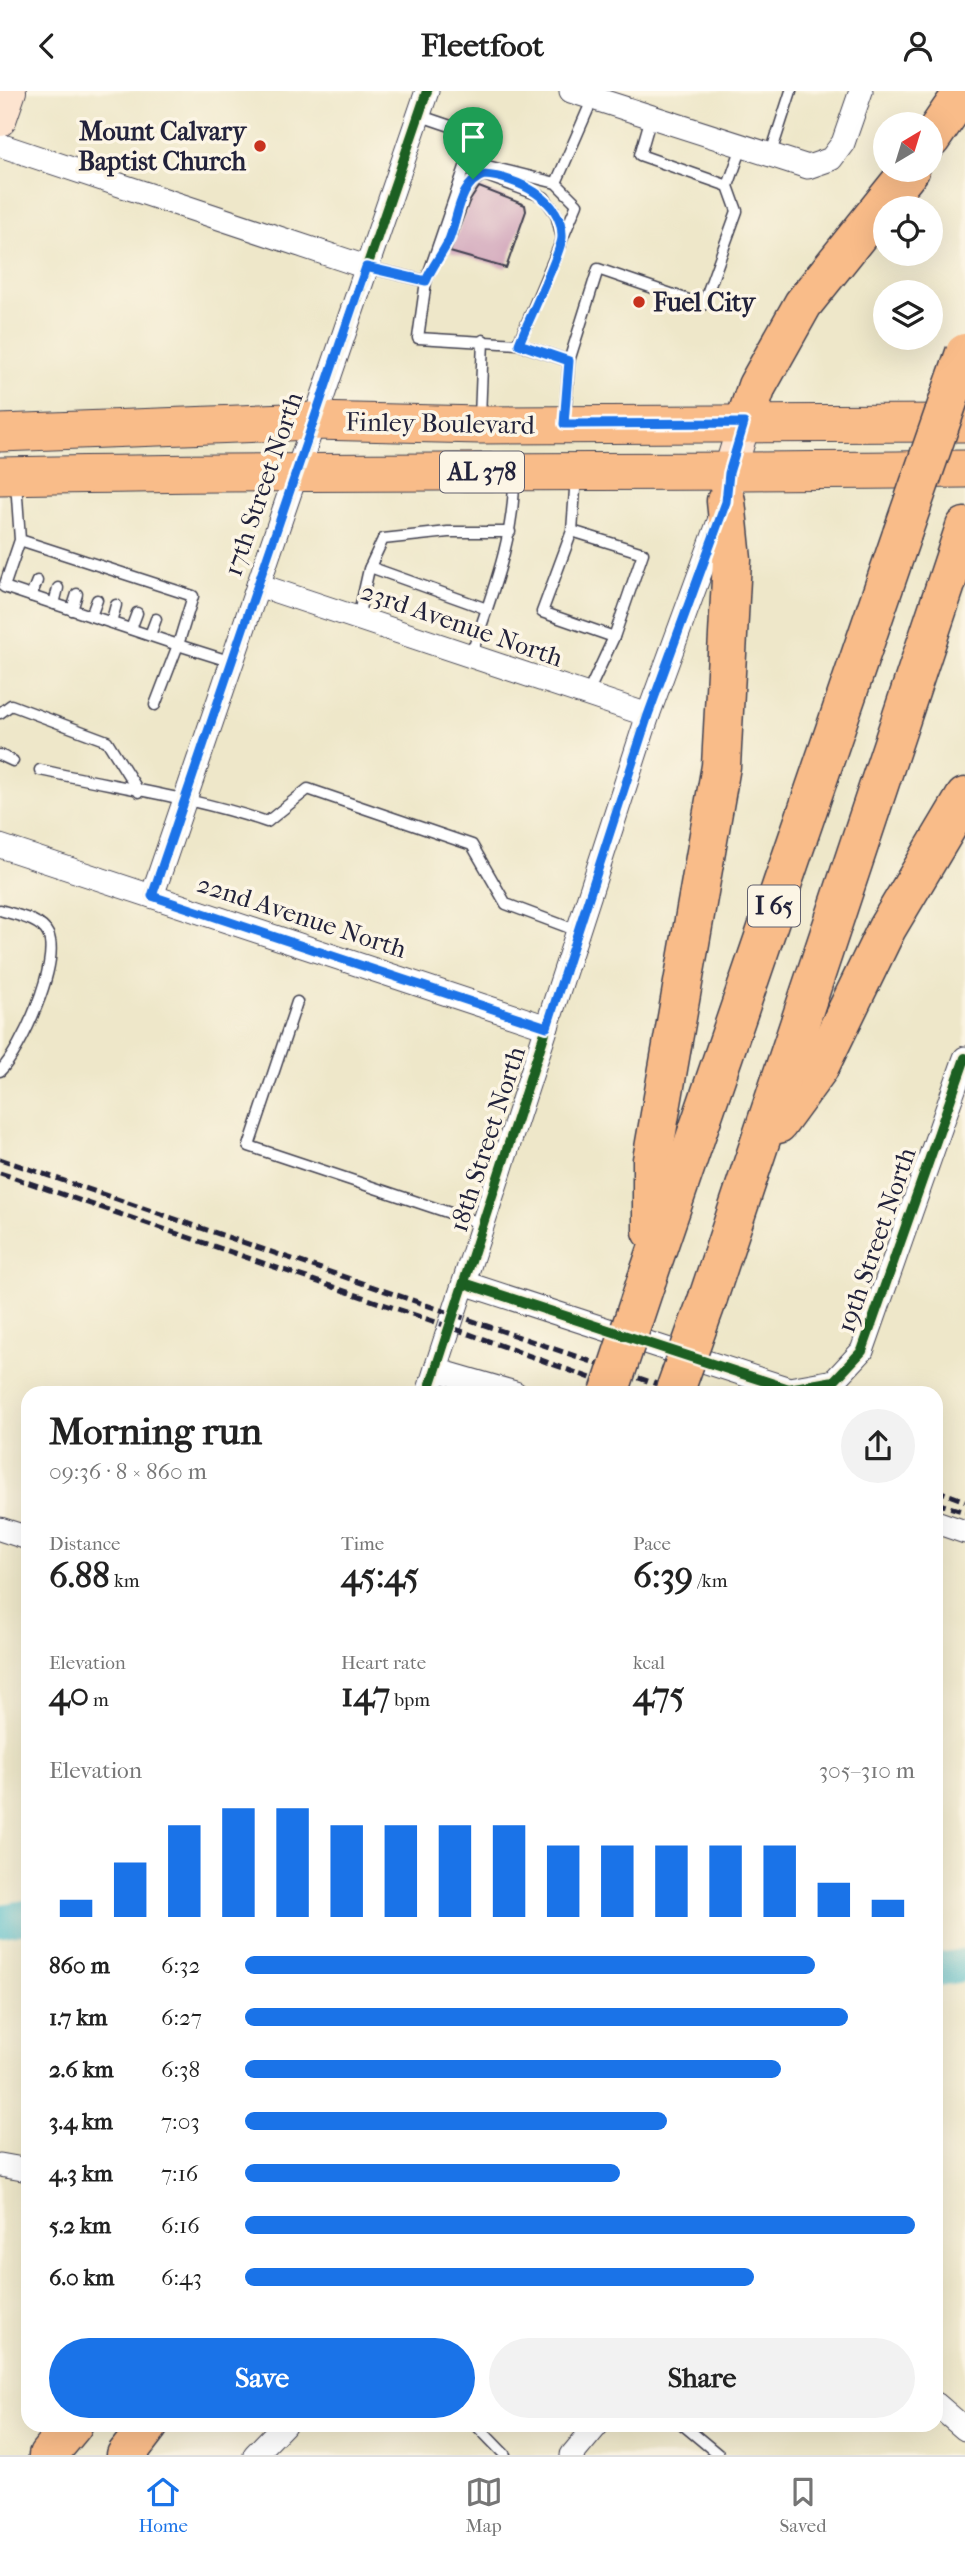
<!DOCTYPE html>
<html lang="en">
<head>
<meta charset="utf-8">
<style>
	:root { --surface:#fff; --page:#f2f2f2; --text:#222; --muted:#767676; --line:#e0e0e0; --accent:#1a73e8 }
	body { margin:0; font-family:"IM FELL French Canon",serif; background:var(--page); color:var(--text); height:100vh; display:flex; flex-direction:column; font-size:26px; white-space:nowrap }
	* { box-sizing:border-box; margin:0 }
	p { font-size:23px; color:var(--muted) }
	.icon { flex:none; width:38px; height:38px; fill:none; stroke:currentColor; stroke-width:2; stroke-linecap:round; stroke-linejoin:round }
	.map { position:relative; flex:1; overflow:hidden }
	.drawer { position:absolute; left:21px; top:1295px; width:922px; height:1046px; display:flex; flex-direction:column; background:var(--surface); border-radius:21px; box-shadow:0 7px 28px #0002 }
	.drawer>* { flex:none }
	.needle { width:46px; rotate:38deg }
	.tools { position:absolute; left:873px; top:21px; display:grid; gap:14px }
	.tools a { display:grid; place-items:center; width:70px; height:70px; border-radius:50%; background:var(--surface); box-shadow:0 7px 28px #0002; font-size:35px }
	.pin { position:absolute; display:grid; place-items:center; width:60px; height:60px; color:#fff; margin:-72px -30px; border-radius:50% 50% 50% 0; rotate:-45deg; box-shadow:0 0 7px #0007 }
	.pin .icon { rotate:45deg }
	.round { display:grid; place-items:center; flex:none; width:74px; height:74px; border-radius:37px; background:var(--page) }
	.headline { display:flex; align-items:center; justify-content:space-between; height:119px; padding:0 28px }
	h1 { font-size:38px; font-weight:800; line-height:52px }
	.metrics { display:grid; grid-template-columns:repeat(3,1fr); gap:10px; height:119px; padding:7px 28px }
	.metrics div { display:grid; align-content:center }
	.metrics b { font-size:35px; font-weight:800 }
	.metrics small { font-size:19px; font-weight:400 }
	.metrics p { font-size:19px }
	.chart { height:196px; padding:14px 28px }
	.chart p { display:flex; justify-content:space-between }
	.chart svg { width:100%; height:126px; margin-top:7px; stroke:var(--accent); stroke-width:6 }
	.cta { display:flex; gap:14px; margin-top:auto; padding:14px 28px }
	.cta a { flex:1; height:80px; border-radius:42px; background:var(--accent); color:#fff; font-size:28px; font-weight:800; line-height:80px; text-align:center }
	.cta a+a { background:var(--page); color:var(--text) }
	ul { padding:0 28px; list-style:none; font-size:23px }
	li { display:grid; grid-template-columns:112px 84px 1fr; align-items:center; height:52px }
	li i { height:18px; border-radius:9px; background:var(--accent) }
	header { display:flex; justify-content:space-between; align-items:center; height:91px; padding:0 28px; background:var(--surface); font-size:32px; font-weight:800 }
	.menu { display:flex; justify-content:space-around; align-items:center; height:98px; border-top:2px solid var(--line); background:var(--surface); font-size:19px; color:var(--muted) }
	.menu a { display:grid; justify-items:center; gap:4px }
	.menu .selected { color:var(--accent) }
	.map>svg:first-child { display:block }
	.lines { fill:none; stroke-linecap:round; stroke-linejoin:round }
	.river { stroke:#51bdca; stroke-width:33 }
	.building { fill:#cd9eb7 }
	.lane-casing { stroke:#414050; stroke-width:13 }
	.street-casing { stroke:#414050; stroke-width:25 }
	.secondary-casing { stroke:#414050; stroke-width:34 }
	.primary-casing { stroke:#414050; stroke-width:39 }
	.highway-casing { stroke:#414050; stroke-width:41 }
	.lane { stroke:#fff; stroke-width:10 }
	.street { stroke:#fff; stroke-width:23 }
	.secondary { stroke:#fde4d0; stroke-width:32 }
	.primary { stroke:#f9bc89; stroke-width:37 }
	.highway { stroke:#f9bc89; stroke-width:38 }
	.rail { stroke:#22223b; stroke-width:5; stroke-dasharray:10 5; stroke-linecap:butt }
	.highway-bridge-casing { stroke:#414050; stroke-width:41; stroke-linecap:butt }
	.highway-bridge { stroke:#f9bc89; stroke-width:38 }
	.cycleway-casing { stroke:#fcf5e5; stroke-width:15 }
	.cycleway { stroke:#1b5e20; stroke-width:10 }
	.route-casing { stroke:#fff; stroke-width:14 }
	.route { stroke:#1a73e8; stroke-width:9 }
	.poi-dot { fill:#c8321e; stroke:#fcf5e5; stroke-width:2.5 }
	.labels { text-anchor:middle; stroke-width:7; stroke-linejoin:round; paint-order:stroke }
	.shield { fill:#fcf5e5; stroke:#63616e; stroke-width:2 }
	.shield-label { font-size:24px; font-weight:bold; fill:#22223b }
	.poi-label { font-size:26px; font-weight:bold; fill:#22223b; stroke:#fcf5e5; text-anchor:end }
	.street-label { font-size:26px; fill:#22223b; stroke:#fcf5e5 }
</style>
</head>
<body>
<header><svg class="icon" aria-label="back" viewBox="0 0 24 24"><path d="M15 5l-7 7 7 7"/></svg>Fleetfoot<svg class="icon" aria-label="person" viewBox="0 0 24 24"><circle cx="12" cy="8" r="4"/><path d="M4 21q1-7 8-7t8 7"/></svg></header>
<div class="map">
<svg width="965" height="2364" viewBox="0 0 965 2364">
	<rect width="100%" height="100%" fill="#fcf5e5"/>
	<filter id="ink" filterUnits="userSpaceOnUse"><feTurbulence type="fractalNoise" baseFrequency=".0143" numOctaves="2"/><feDisplacementMap in="SourceGraphic" scale="14" xChannelSelector="R" yChannelSelector="G"/><feConvolveMatrix kernelMatrix="1 2 1 2 8 2 1 2 1" color-interpolation-filters="sRGB"/></filter>
	<filter id="wash" filterUnits="userSpaceOnUse"><feTurbulence type="fractalNoise" baseFrequency=".00686" numOctaves="4" result="noise"/><feDisplacementMap in="SourceGraphic" scale="28" xChannelSelector="R" yChannelSelector="G"/><feGaussianBlur stdDeviation="1.57" result="paint"/><feColorMatrix in="noise" values="0 0 0 0 0 0 0 0 0 0 0 0 0 0 0 0 0 1.4 0 .05"/><feComposite in="paint" operator="in"/></filter>
	<g filter="url(#wash)">
		<rect width="100%" height="100%" fill="#eee7c9"/>
		<g class="lines">
			<g class="river">
				<polyline points="0,1830 28,1825"/>
				<polyline points="936,1879 965,1874"/>
			</g>
		</g>
		<g id="blocks">
			<polygon class="building" points="479,96 525,114 526,120 506,177 450,161 469,111"/>
		</g>
	</g>
	<g filter="url(#ink)">
		<use href="#blocks" fill-opacity="0" stroke="#414050" stroke-width="2"/>
		<g class="lines">
			<g class="lane-casing">
				<g id="lane">
					<polyline points="418,24 477,44 467,70"/>
					<polyline points="651,26 640,64 728,95"/>
					<polyline points="770,65 791,0"/>
					<polyline points="556,92 593,7"/>
					<path d="M440,163c16,-23 15,-69 44,-79l60,22 12,17 6,24"/>
					<polyline points="366,176 426,190"/>
					<polyline points="518,253 577,113 556,92 467,70 426,190 418,247 518,253 569,270 565,327"/>
					<polyline points="569,270 598,178 703,214 737,120 728,95 742,56"/>
					<polyline points="480,327 483,249"/>
					<polyline points="16,391 20,449 4,496 178,554 193,505 20,449"/>
					<polyline points="572,440 643,462 614,546 542,521 572,440 576,385"/>
					<polyline points="370,476 487,518"/>
					<polyline points="31,505 37,490"/>
					<polyline points="54,513 58,497"/>
					<polyline points="72,519 77,503"/>
					<polyline points="91,525 97,509"/>
					<polyline points="358,527 369,478 383,448 448,441 510,441"/>
					<polyline points="111,532 116,514"/>
					<polyline points="131,538 137,522"/>
					<polyline points="150,544 156,528"/>
					<path d="M471,565c19,-58 43,-115 43,-177"/>
					<polyline points="587,604 614,546"/>
					<polyline points="155,614 178,554 232,571"/>
					<polyline points="0,622 11,614 107,650 139,701"/>
					<polyline points="0,664 13,670"/>
					<path d="M40,679c77,17 153,27 227,52l41,-33 164,56 34,59 72,27"/>
					<path d="M0,819c15,5 41,9 48,24 13,28 -27,117 -48,137"/>
					<polyline points="297,911 249,1055 483,1133"/>
					<polyline points="476,2334 505,2364"/>
					<polyline points="683,2334 719,2364"/>
				</g>
			</g>
			<g class="street-casing">
				<g id="street">
					<polyline points="571,0 808,76 831,68 843,52 861,0"/>
					<polyline points="0,54 366,176"/>
					<polyline points="258,494 648,624"/>
					<polyline points="0,755 547,936"/>
					<polyline points="152,805 427,0"/>
					<polyline points="464,1192 789,1298 834,1290 862,1260 965,967"/>
					<polyline points="436,1279 515,1302"/>
					<polyline points="428,1302 648,624 722,422"/>
					<polyline points="936,1431 965,1441"/>
					<polyline points="0,1438 28,1447"/>
					<polyline points="0,2074 28,2079"/>
					<polyline points="936,2313 965,2338"/>
					<polyline points="255,2364 284,2334"/>
					<polyline points="572,2364 597,2334"/>
				</g>
			</g>
			<g class="secondary-casing">
				<g id="secondary">
					<polyline points="0,29 10,0"/>
					<polyline points="727,402 729,382 744,333"/>
				</g>
			</g>
			<g class="primary-casing">
				<g id="primary">
					<polyline points="0,342 314,330 480,334 965,332"/>
					<path d="M0,385c322,-7 643,-2 965,-7"/>
				</g>
			</g>
			<g class="highway-casing">
				<g id="highway">
					<polyline points="931,48 964,0"/>
					<polyline points="744,333 757,295 803,213 910,79"/>
					<polyline points="778,1033 819,977 887,837 965,706"/>
					<polyline points="652,1140 652,1069 721,675 732,469 726,410"/>
					<polyline points="647,1188 902,443"/>
					<polyline points="708,1207 965,436"/>
					<polyline points="48,2364 73,2334"/>
					<polyline points="126,2364 149,2334"/>
				</g>
			</g>
			<use href="#lane" class="lane"/>
			<use href="#street" class="street"/>
			<use href="#secondary" class="secondary"/>
			<use href="#primary" class="primary"/>
			<use href="#highway" class="highway"/>
			<g class="rail">
				<polyline points="0,1068 683,1302"/>
				<polyline points="0,1082 450,1236 632,1302"/>
				<polyline points="936,1399 965,1410"/>
				<polyline points="936,1412 965,1421"/>
			</g>
			<g class="highway-bridge-casing">
				<g id="highway-bridge">
					<polyline points="902,443 965,262"/>
					<polyline points="609,1302 647,1188"/>
					<polyline points="674,1302 708,1207"/>
				</g>
			</g>
			<use href="#highway-bridge" class="highway-bridge"/>
			<g class="cycleway-casing">
				<g id="cycleway">
					<polyline points="152,805 427,0"/>
					<polyline points="464,1192 789,1298 834,1290 862,1260 965,967"/>
					<polyline points="428,1302 648,624 726,410"/>
				</g>
			</g>
			<use href="#cycleway" class="cycleway"/>
		</g>
	</g>
	<g class="lines" filter="url(#ink)">
		<g class="route-casing">
			<path id="route" d="M484,84c32,2 79,24 78,62 0,14 -36,88 -43,107l50,17 -5,63 180,-1 -15,50 -3,29 -78,213 -101,312 -395,-131 214,-629 60,14c6,-15 15,-25 22,-39 10,-21 10,-59 36,-67z"/>
		</g>
		<use href="#route" class="route"/>
	</g>
	<g class="poi-dot">
		<circle cx="260" cy="55" r="7"/>
		<circle cx="639" cy="211" r="7"/>
	</g>
	<g class="labels">
		<g class="shield">
			<rect x="440" y="360.5" width="84" height="41" rx="5"/>
			<rect x="748" y="794.5" width="52" height="41" rx="5"/>
		</g>
		<g class="shield-label">
			<text x="482" y="389">AL 378</text>
			<text x="774" y="823">I 65</text>
		</g>
		<g class="poi-label">
			<text x="246" y="49">Mount Calvary<tspan x="246" dy="30">Baptist Church</tspan></text>
			<text x="653" y="220" text-anchor="start">Fuel City</text>
		</g>
		<g class="street-label">
			<text transform="translate(440 332) rotate(1)" y="9">Finley Boulevard</text>
			<text transform="translate(263 393) rotate(-71)" y="9">17th Street North</text>
			<text transform="translate(462 533) rotate(19)" y="9">23rd Avenue North</text>
			<text transform="translate(302 825) rotate(18)" y="9">22nd Avenue North</text>
			<text transform="translate(487 1048) rotate(-72)" y="9">18th Street North</text>
			<text transform="translate(876 1149) rotate(-71)" y="9">19th Street North</text>
		</g>
	</g>
</svg>
<div class="tools">
<a><svg class="needle" viewBox="-14 -14 28 28"><path d="M0-13l5 13h-10z" fill="#e53935"/><path d="M0 13l5-13h-10z" fill="#767676"/></svg></a>
<a><svg class="icon" aria-label="locate" viewBox="0 0 24 24"><circle cx="12" cy="12" r="6"/><path d="M12 2v4M12 18v4M2 12h4M18 12h4"/></svg></a>
<a><svg class="icon" aria-label="layers" viewBox="0 0 24 24"><path d="M12 4l9 5-9 5-9-5zM3 14l9 5 9-5"/></svg></a>
</div>
<div class="pin" style="left:473px;top:88px;background:#1e9e55"><svg class="icon" aria-label="arrive" viewBox="0 0 24 24"><path d="M6 21V4h12l-3 4 3 4H6"/></svg></div>
<section class="drawer">
<div class="headline"><div><h1>Morning run</h1><p>09:36 · 8 × 860 m</p></div><a class="round"><svg class="icon" aria-label="share" viewBox="0 0 24 24"><path d="M12 15V3M7 8l5-5 5 5M5 13v7h14v-7"/></svg></a></div>
<div class="metrics">
<div><p>Distance</p><b>6.88<small> km</small></b></div>
<div><p>Time</p><b>45:45</b></div>
<div><p>Pace</p><b>6:39<small> /km</small></b></div>
</div>
<div class="metrics">
<div><p>Elevation</p><b>40<small> m</small></b></div>
<div><p>Heart rate</p><b>147<small> bpm</small></b></div>
<div><p>kcal</p><b>475</b></div>
</div>
<div class="chart"><p><span>Elevation</span>305–310 m</p>
<svg viewBox="0 0 160 44" preserveAspectRatio="none"><path d="M5 44V38M15 44V25M25 44V12M35 44V6M45 44V6M55 44V12M65 44V12M75 44V12M85 44V12M95 44V19M105 44V19M115 44V19M125 44V19M135 44V19M145 44V32M155 44V38"/></svg>
</div>
<ul>
<li><b>860 m</b>6:32<i style="width:85%"></i></li>
<li><b>1.7 km</b>6:27<i style="width:90%"></i></li>
<li><b>2.6 km</b>6:38<i style="width:80%"></i></li>
<li><b>3.4 km</b>7:03<i style="width:63%"></i></li>
<li><b>4.3 km</b>7:16<i style="width:56%"></i></li>
<li><b>5.2 km</b>6:16<i style="width:100%"></i></li>
<li><b>6.0 km</b>6:43<i style="width:76%"></i></li>
</ul>
<div class="cta"><a>Save</a><a>Share</a></div>
</section>
</div>
<nav class="menu">
<a class="selected"><svg class="icon" aria-label="home" viewBox="0 0 24 24"><path d="M3 11l9-7 9 7M6 9v11h12V9"/></svg>Home</a>
<a><svg class="icon" aria-label="map" viewBox="0 0 24 24"><path d="M3 6l6-2 6 2 6-2v14l-6 2-6-2-6 2zM9 4v14M15 6v14"/></svg>Map</a>
<a><svg class="icon" aria-label="saved" viewBox="0 0 24 24"><path d="M7 4h10v16l-5-4-5 4z"/></svg>Saved</a>
</nav>
</body>
</html>
